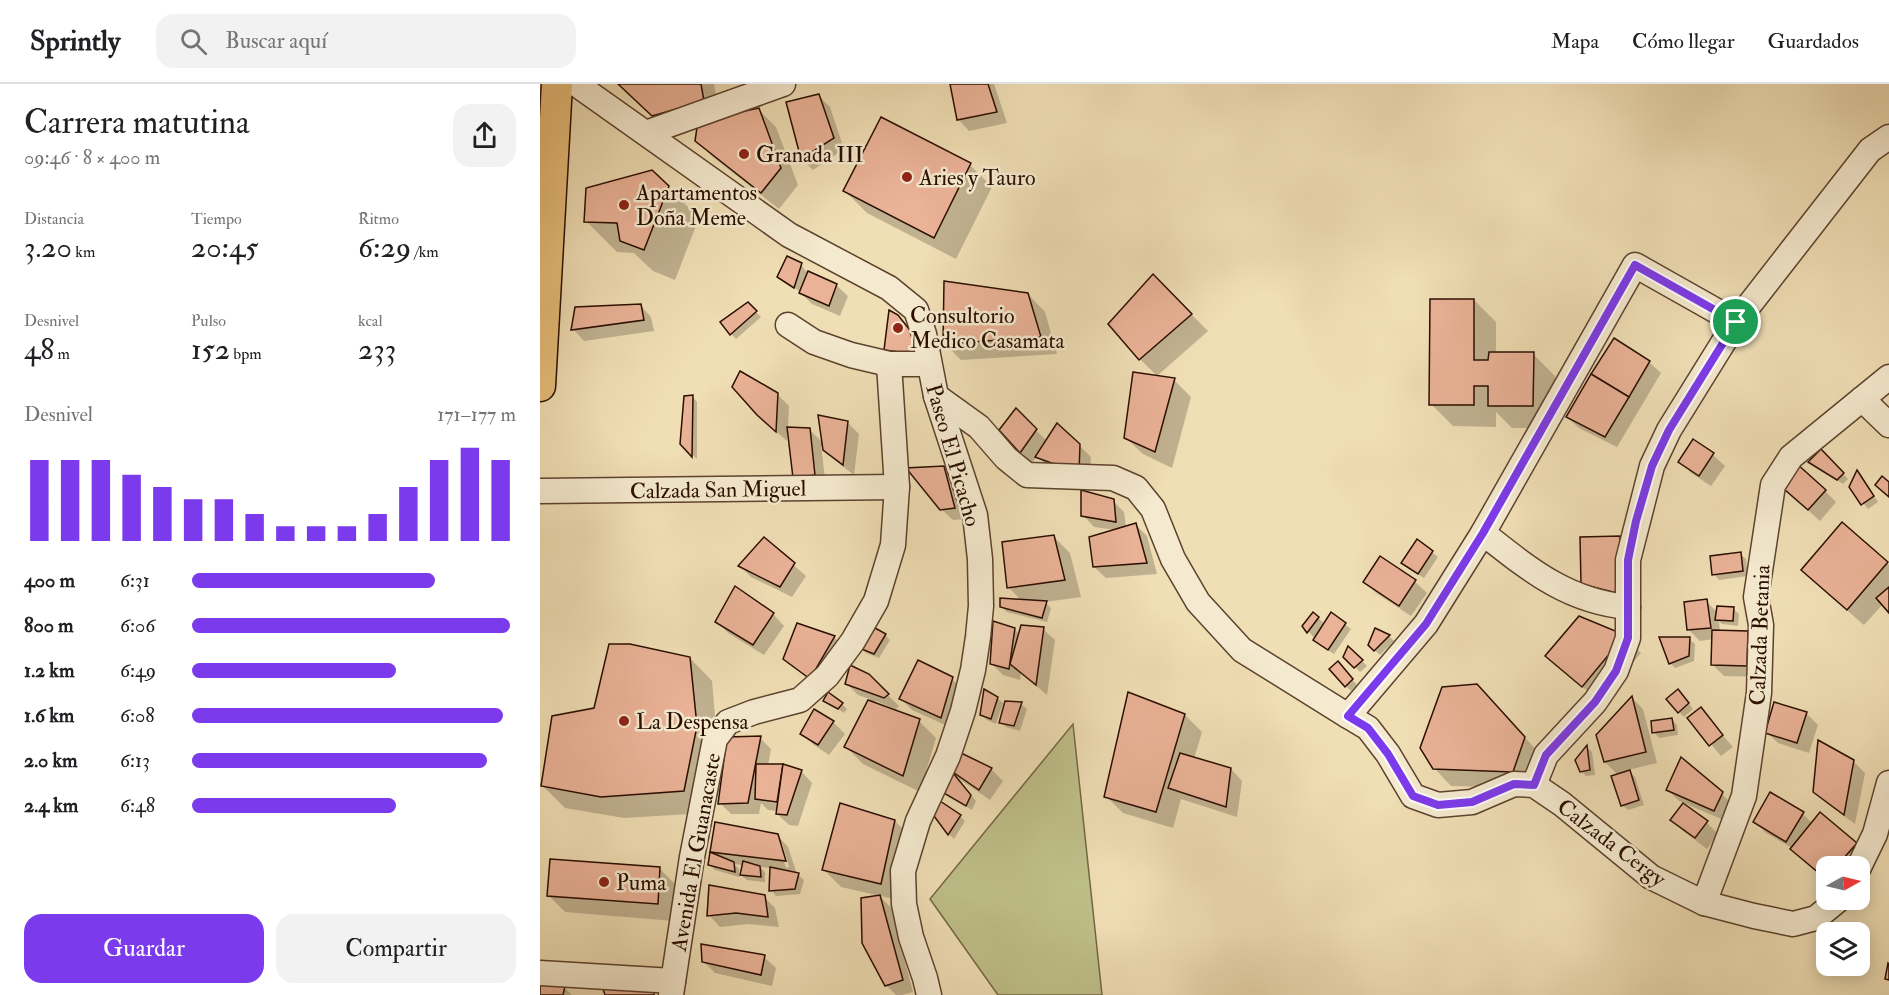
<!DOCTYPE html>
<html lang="es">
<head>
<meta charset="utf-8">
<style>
	:root { --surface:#fff; --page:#f2f2f2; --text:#202124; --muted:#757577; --line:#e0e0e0; --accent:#7c3aed }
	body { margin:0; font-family:"IM FELL Double Pica",serif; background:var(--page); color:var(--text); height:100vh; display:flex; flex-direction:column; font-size:22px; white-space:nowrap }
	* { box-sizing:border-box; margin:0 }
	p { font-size:20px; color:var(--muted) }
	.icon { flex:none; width:33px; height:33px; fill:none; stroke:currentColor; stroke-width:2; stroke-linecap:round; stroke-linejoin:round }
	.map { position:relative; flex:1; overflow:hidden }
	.details { display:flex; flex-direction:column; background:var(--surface); width:540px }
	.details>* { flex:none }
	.needle { width:39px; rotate:82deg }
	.buttons { position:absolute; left:1276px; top:772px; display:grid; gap:12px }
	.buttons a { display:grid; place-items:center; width:54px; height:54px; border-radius:12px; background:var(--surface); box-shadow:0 3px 15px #0003; font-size:30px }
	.pin { position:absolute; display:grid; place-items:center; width:51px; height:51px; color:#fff; margin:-26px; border:3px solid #fff; border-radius:50%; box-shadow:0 2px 6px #0007 }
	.round { display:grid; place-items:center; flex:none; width:63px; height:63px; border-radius:18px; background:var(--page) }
	.summary { display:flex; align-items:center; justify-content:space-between; height:102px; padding:0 24px }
	h1 { font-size:33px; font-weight:600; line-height:45px }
	.metrics { display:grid; grid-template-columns:repeat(3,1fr); gap:9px; height:102px; padding:6px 24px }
	.metrics div { display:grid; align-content:center }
	.metrics b { font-size:30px; font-weight:600 }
	.metrics small { font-size:16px; font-weight:400 }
	.metrics p { font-size:16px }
	.chart { height:168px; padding:12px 24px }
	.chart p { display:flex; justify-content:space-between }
	.chart svg { width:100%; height:108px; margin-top:6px; stroke:var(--accent); stroke-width:6 }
	.action { display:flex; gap:12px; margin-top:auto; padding:12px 24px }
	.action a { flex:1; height:69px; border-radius:18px; background:var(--accent); color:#fff; font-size:24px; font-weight:600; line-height:69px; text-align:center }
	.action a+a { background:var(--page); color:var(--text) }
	ul { padding:0 24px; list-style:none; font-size:20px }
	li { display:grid; grid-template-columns:96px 72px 1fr; align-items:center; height:45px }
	li i { height:15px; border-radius:8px; background:var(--accent) }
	header { display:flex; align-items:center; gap:36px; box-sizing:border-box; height:84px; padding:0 30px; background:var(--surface); border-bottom:2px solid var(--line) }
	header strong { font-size:28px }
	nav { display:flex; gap:33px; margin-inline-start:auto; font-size:21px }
	.search { width:420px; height:54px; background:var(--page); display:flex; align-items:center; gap:15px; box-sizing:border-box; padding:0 21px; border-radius:18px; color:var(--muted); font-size:22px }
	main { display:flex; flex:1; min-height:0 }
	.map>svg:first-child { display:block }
	.green { fill:#bfc08a; stroke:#746745; stroke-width:1.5 }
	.shadow { fill:#0003; fill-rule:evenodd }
	.building { fill:#eab297; stroke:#2a0e00; stroke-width:1.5 }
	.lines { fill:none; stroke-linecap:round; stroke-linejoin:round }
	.minor-casing { stroke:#5c422d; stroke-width:27 }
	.major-casing { stroke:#2a0e00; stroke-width:33 }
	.minor { stroke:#f5eacf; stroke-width:24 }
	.major { stroke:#e8bf7a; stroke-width:30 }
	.route-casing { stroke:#fff; stroke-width:12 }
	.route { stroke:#7c3aed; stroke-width:8 }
	.poi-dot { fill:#8f2418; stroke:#f5eacf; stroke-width:2 }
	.labels { text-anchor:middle; stroke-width:5; stroke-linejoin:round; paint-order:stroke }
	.poi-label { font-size:22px; fill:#2a0e00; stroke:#f5eacf; text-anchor:start }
	.street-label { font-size:22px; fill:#2a0e00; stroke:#f5eacf }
</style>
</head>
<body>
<header>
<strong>Sprintly</strong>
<div class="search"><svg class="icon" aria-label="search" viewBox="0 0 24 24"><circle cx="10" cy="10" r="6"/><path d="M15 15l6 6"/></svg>Buscar aquí</div>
<nav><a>Mapa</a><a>Cómo llegar</a><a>Guardados</a></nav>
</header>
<main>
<section class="details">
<div class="summary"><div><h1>Carrera matutina</h1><p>09:46 · 8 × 400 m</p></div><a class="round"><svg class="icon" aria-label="share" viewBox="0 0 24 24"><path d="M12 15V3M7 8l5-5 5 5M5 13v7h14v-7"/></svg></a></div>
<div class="metrics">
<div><p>Distancia</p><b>3.20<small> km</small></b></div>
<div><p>Tiempo</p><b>20:45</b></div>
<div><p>Ritmo</p><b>6:29<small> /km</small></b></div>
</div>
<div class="metrics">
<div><p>Desnivel</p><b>48<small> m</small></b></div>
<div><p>Pulso</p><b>152<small> bpm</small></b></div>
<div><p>kcal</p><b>233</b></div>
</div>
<div class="chart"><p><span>Desnivel</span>171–177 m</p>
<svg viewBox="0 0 160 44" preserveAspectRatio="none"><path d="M5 44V11M15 44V11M25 44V11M35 44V17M45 44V22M55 44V27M65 44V27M75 44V33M85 44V38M95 44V38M105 44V38M115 44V33M125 44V22M135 44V11M145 44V6M155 44V11"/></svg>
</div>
<ul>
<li><b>400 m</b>6:31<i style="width:75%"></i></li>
<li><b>800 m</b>6:06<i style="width:98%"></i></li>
<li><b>1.2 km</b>6:49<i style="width:63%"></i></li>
<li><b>1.6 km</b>6:08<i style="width:96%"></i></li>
<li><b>2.0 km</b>6:13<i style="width:91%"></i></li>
<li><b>2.4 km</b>6:48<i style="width:63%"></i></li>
</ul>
<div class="action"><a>Guardar</a><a>Compartir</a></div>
</section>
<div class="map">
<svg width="1349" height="911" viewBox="0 0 1349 911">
	<rect width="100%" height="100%" fill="#f0deb5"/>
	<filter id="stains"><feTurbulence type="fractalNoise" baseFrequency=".00333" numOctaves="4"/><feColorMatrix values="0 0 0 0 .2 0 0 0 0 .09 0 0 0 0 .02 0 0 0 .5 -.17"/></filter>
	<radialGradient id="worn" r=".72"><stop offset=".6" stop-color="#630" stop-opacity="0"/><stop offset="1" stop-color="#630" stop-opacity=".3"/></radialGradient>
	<polygon class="green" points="533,640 562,911 458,911 390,815"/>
	<g class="shadow">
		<polygon points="79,0 174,0 180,34 219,26 236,43 258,101 239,125 174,74 156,56 159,40 130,48"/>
		<polygon points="412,0 454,0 467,39 429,47 418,35"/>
		<polygon points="278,11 290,23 304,65 273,86 262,75 248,19"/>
		<polygon points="430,81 452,103 416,175 327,129 305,107"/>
		<polygon points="128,103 159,134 135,196 113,187 94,169 77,168 46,137"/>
		<polygon points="261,181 266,187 296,201 308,212 300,232 272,220 259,207 238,192"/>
		<polygon points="613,192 668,247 617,292 600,275"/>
		<polygon points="488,210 505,228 517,270 421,276 404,259"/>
		<polygon points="934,216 956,238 956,270 993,270 1015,292 1015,344 972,344 956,328 956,343 913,342 891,320"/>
		<polygon points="208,220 221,233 196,255 191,250"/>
		<polygon points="100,221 111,233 114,247 44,257 33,245"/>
		<polygon points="1109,278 1121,289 1077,363 1039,344 1027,333"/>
		<polygon points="634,296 651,313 632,384 603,370 585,353"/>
		<polygon points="237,310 249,322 248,344 269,345 283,359 307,338 319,350 314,391 296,377 281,362 286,402 265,404 247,346 247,357 230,342"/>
		<polygon points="152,312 157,318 157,375 141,360"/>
		<polygon points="476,327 507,357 539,361 551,373 549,399 509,384 497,372 492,379 481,368"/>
		<polygon points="1153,357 1173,371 1185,382 1171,402 1151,389 1140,377"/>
		<polygon points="1281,367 1308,395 1303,400 1270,378"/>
		<polygon points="403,384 415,395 425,435 413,436 401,425"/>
		<polygon points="1322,393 1338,418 1328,425 1311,403"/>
		<polygon points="1285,407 1296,418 1280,437 1257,416"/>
		<polygon points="573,417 584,428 586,443 595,440 607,452 617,490 566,494 554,483 575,446 554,443 543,431"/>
		<polygon points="1303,440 1349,481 1349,527 1343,520 1324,541 1280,503"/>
		<polygon points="513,452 530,469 541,513 505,518 511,524 507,538 467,528 461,522 482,517 468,503"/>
		<polygon points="1079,454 1090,465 1092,520 1043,500"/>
		<polygon points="224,455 266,492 252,513 211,493 200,482"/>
		<polygon points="892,468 898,473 884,494 868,484"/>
		<polygon points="1200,470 1206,475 1208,492 1179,496 1174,490"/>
		<polygon points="840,474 875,498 887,509 871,532 836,509 825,498"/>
		<polygon points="1166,517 1177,528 1193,525 1199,530 1198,542 1182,540 1179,537 1180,547 1207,548 1219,560 1218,593 1184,592 1173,581 1174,555 1160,557 1149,546"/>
		<polygon points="233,530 244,542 224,571 188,549 177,537"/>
		<polygon points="791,530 811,545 794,570 780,561 764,542 778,534 785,540"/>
		<polygon points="474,545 479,550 503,545 515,556 507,611 481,589 480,596 463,591 452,580"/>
		<polygon points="836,546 849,552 854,557 840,571 829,561"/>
		<polygon points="345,551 350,556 339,574 326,569 321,564"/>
		<polygon points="294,553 305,565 282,605 245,574"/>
		<polygon points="1084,553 1101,569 1060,618 1007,572"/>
		<polygon points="1149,555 1155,560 1154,577 1135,584 1130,579"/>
		<polygon points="805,573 822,577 827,582 820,588"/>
		<polygon points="150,574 172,597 178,665 166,729 84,734 25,724 3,702 55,626"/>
		<polygon points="803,585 817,601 811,607 806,602"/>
		<polygon points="328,592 359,622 356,625 336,617 335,620 379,637 396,654 380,708 323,680 306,663 330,615 318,611 307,600"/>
		<polygon points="412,595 423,606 412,644 372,626 361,615"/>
		<polygon points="937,601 1001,671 990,704 911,702 894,684"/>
		<polygon points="1144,613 1153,625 1144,633 1139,628"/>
		<polygon points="457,614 463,619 456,640 447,636 441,630"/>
		<polygon points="1092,614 1103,625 1117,679 1088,686 1095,693 1104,721 1088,726 1082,721 1078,691 1065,678"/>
		<polygon points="285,616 302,620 307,625 304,629"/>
		<polygon points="481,620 487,625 480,647 466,643 460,638"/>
		<polygon points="1160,625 1193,663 1181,672 1149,634"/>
		<polygon points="275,628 293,638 305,650 289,671 274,661 262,650"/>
		<polygon points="1266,629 1278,641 1269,669 1238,659 1226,648"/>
		<polygon points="645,631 662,648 654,675 691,685 702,697 697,733 641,715 633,744 583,729 566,712"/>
		<polygon points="1131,635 1137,641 1138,651 1119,654 1114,648"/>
		<polygon points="220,654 231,665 228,682 243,681 261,687 272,699 258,742 249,741 237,730 238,727 228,726 221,719 219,730 191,730 180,719"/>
		<polygon points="1047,663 1052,668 1055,691 1046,692 1041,687 1036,677"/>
		<polygon points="419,670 452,686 463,697 450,716 418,694 436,717 432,726 404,708 414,689 411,686"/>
		<polygon points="1313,677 1325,689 1315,740 1286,719 1275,708"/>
		<polygon points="1128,706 1182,710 1193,721 1186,737 1139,717"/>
		<polygon points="1263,730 1273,740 1316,760 1327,771 1317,783 1287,783 1287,796 1252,764 1226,749 1215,737"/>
		<polygon points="420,732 425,737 414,755 409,750"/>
		<polygon points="1132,736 1167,739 1178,750 1167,765 1143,747"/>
		<polygon points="355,737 372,754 358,816 301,803 284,786"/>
		<path d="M176,740l61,11 11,12 9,27 7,6 -4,14 -24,2 -5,-6v-22l-11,-1 5,5v10l-18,-2 -6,-5 2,-10 -9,-1 5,5v8l-24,-7 -5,-5zM239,759h3l7,24 -3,1z"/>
		<polygon points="120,785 137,802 134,837 25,828 8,811"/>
		<polygon points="340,812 351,824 373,908 362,911 356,911 346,901"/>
		<polygon points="224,813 235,824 239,843 208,840 180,843 169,831"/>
		<polygon points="224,873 236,884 232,902 175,889 163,877"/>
		<polygon points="24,903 32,911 0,911"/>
	</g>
	<g class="building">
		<polygon points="78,0 161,0 164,17 112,32"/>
		<polygon points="410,0 448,0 457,28 417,36"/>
		<polygon points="279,10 294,54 261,75 246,18"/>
		<polygon points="219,24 241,84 221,109 155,57 158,37"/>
		<polygon points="341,33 431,79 394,154 303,107"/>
		<polygon points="112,86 129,102 104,166 80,157 77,139 44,138 46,104"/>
		<polygon points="247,172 262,179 254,204 237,193"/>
		<polygon points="268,187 297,200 289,222 259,209"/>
		<polygon points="613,190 652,230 599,276 568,240"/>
		<polygon points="404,197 488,209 501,253 403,260"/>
		<polygon points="890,215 934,215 934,276 948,276 949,268 994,268 993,322 948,322 948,302 934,302 934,321 889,321"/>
		<polygon points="208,218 217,227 190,251 180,238"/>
		<polygon points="101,220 104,236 31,246 35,223"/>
		<polygon points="349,226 358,231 373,250 375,270 344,266"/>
		<polygon points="1074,254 1110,277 1089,313 1051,290"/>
		<polygon points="200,287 238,309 236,348 217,331 192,303"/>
		<polygon points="593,288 635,294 615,368 584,354"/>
		<polygon points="1051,290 1089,313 1065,353 1026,333"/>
		<polygon points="153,311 152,373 140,360 144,312"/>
		<polygon points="476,324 497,345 480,369 459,346"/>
		<polygon points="278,331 308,337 303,381 283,366"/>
		<polygon points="517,339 540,360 539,389 495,373"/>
		<polygon points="247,343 270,344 275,391 253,394"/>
		<polygon points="1153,355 1174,369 1159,392 1138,378"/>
		<polygon points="1281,365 1304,389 1297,396 1268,378"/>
		<polygon points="1256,379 1286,406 1268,426 1244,405"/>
		<polygon points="404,382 415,424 400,426 366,384"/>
		<polygon points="1317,386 1334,412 1321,421 1309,403"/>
		<polygon points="1342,392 1349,398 1349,413 1335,401"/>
		<polygon points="541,406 574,415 576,438 541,432"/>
		<polygon points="1302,438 1348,478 1307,526 1261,486"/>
		<polygon points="596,439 607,479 553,483 549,453"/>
		<polygon points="514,451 525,496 467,504 462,458"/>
		<polygon points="1080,452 1081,510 1041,500 1040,453"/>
		<polygon points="224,453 255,479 240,503 198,482"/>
		<polygon points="877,455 893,467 878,490 861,479"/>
		<polygon points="1201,468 1203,487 1172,491 1170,472"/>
		<polygon points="840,472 876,496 859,522 823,498"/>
		<polygon points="195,502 234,529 213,561 175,538"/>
		<polygon points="1349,503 1349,529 1336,514"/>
		<polygon points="460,514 507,517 502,534 460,523"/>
		<polygon points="1167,515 1171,544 1147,546 1144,518"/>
		<polygon points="1177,522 1194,523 1193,537 1175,536"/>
		<polygon points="773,528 779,533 767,549 762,542"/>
		<polygon points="791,528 806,539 788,566 773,556"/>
		<polygon points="1039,532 1085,551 1042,603 1005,572"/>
		<polygon points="453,537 475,544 469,585 450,580"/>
		<polygon points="257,539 295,552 270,595 243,575"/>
		<polygon points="481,541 504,543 496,601 470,580"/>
		<polygon points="335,544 346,550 334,570 319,564"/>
		<polygon points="835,544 850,551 834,567 828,561"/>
		<polygon points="1172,546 1208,547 1207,582 1171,581"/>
		<polygon points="1119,553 1150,553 1149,572 1129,580"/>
		<polygon points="69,560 90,560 150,573 157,642 144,707 61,713 1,702 12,632 54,624"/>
		<polygon points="808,562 823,576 814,584 803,573"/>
		<polygon points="378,576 413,593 401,634 359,615"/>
		<polygon points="798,577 813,595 805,603 789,585"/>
		<polygon points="310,581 329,590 349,610 344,614 305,600"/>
		<polygon points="937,600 985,653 973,688 893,685 880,664 902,603"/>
		<polygon points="444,605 458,613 451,635 440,631"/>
		<polygon points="1138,605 1149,619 1138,629 1126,615"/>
		<polygon points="288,608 303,619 298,625 283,617"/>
		<polygon points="588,608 645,630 616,728 564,713"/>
		<polygon points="1092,612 1106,668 1064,678 1056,651"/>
		<polygon points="328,616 380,635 363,692 304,663"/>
		<polygon points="465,617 482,618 474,642 459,639"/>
		<polygon points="1234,618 1267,628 1257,659 1225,649"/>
		<polygon points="1161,623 1183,651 1169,662 1147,634"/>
		<polygon points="274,625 294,637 278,661 260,650"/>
		<polygon points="1132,634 1134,646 1112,649 1111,637"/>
		<polygon points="221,652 208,719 178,720 187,653"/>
		<polygon points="1278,656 1314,676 1304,731 1273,708"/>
		<polygon points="1047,661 1050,686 1040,688 1035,676"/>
		<polygon points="419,668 452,684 439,706 410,686"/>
		<polygon points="640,669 691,684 686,723 628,704"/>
		<polygon points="1141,673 1183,708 1174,727 1126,706"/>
		<polygon points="216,680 243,680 237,718 215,715"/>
		<polygon points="243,680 262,686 247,731 236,730"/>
		<polygon points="1090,686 1099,716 1081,722 1071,692"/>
		<polygon points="413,689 431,711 426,722 402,708"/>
		<polygon points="1230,708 1264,728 1246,758 1213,738"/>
		<polygon points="397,715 421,731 408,751 394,732"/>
		<polygon points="300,719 355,736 341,800 282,786"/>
		<polygon points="1143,719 1168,737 1155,754 1130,736"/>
		<polygon points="1280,728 1317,759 1296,783 1287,783 1286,795 1250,765"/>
		<polygon points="175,738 238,750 246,777 170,768"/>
		<polygon points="170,768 194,778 195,788 168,781"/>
		<polygon points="10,775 120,783 118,820 7,812"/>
		<polygon points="203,777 220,782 221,793 200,791"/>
		<polygon points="230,783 259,789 255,805 229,807"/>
		<polygon points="169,801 225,811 228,833 196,829 167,832"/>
		<polygon points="340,811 363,896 345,902 322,859 321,814"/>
		<polygon points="161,860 225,871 221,891 162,878"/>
		<polygon points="1348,879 1349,880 1349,896 1345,895"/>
		<polygon points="0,898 25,902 23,911 0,911"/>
		<polygon points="62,902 114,905 114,911 65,911"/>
	</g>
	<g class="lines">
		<g class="minor-casing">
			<g id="minor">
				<polyline points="36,0 249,151 349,204 376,226 384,250 396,312 435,431 440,475 441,522 438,553 433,586 423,627 408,672 378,737 363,787 364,820 371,853 385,894 389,911"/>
				<polyline points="106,49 243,0"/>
				<polyline points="248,241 274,258 311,271 349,280 389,280"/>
				<polyline points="396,312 439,343 466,374 487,391 573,394 596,404 613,425 633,475 658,518 702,566 808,632 886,540 943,449 1095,181 1196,238"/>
				<polyline points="1322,315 1349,341"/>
				<polyline points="0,407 357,403"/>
				<path d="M943,449c47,37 84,68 145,74"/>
				<polyline points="808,632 828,644 848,670 873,712 898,721 932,718 974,700 994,701 1022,720 1111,793 1164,819 1214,832 1253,840 1276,834 1298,816"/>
				<polyline points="994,701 1006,671 1055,618 1076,587 1088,554 1088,476 1112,382 1129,346 1196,238 1330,66 1349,53"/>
				<polyline points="1319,783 1335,750 1349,699"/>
				<polyline points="1164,819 1204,712 1219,609 1221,541 1216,513 1233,401 1251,373 1349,293"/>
				<polyline points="0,889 133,897"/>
				<polyline points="131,911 152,773 175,655 188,638 214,628 260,616 287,592 313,557 336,517 353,461 357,403 349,280"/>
			</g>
		</g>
		<g class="major-casing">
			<polyline id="major" points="0,302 17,0"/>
		</g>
		<use href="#minor" class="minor"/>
		<use href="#major" class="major"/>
	</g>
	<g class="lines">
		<g class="route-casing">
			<polygon id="route" points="1095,181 1196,238 1129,346 1112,382 1096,437 1088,476 1088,554 1076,587 1055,618 1006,671 994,701 974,700 932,718 898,721 873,712 848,670 828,644 808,632 886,540 943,449"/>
		</g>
		<use href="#route" class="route"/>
	</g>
	<g class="poi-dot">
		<circle cx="204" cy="70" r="6"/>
		<circle cx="367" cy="93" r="6"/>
		<circle cx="84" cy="121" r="6"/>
		<circle cx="358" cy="244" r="6"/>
		<circle cx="84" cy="637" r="6"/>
		<circle cx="64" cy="798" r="6"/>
	</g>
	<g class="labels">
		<g class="poi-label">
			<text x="216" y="78">Granada III</text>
			<text x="379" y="101">Aries y Tauro</text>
			<text x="96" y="116">Apartamentos<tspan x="96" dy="25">Doña Meme</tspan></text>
			<text x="370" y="239">Consultorio<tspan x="370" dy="25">Medico Casamata</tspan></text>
			<text x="96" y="645">La Despensa</text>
			<text x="76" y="806">Puma</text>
		</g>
		<g class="street-label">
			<text transform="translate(414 371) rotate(74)" y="8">Paseo El Picacho</text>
			<text transform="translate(178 405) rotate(-1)" y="8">Calzada San Miguel</text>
			<text transform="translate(1219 551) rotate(-88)" y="8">Calzada Betania</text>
			<text transform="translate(1072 758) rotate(37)" y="8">Calzada Cergy</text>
			<text transform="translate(155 768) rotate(-80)" y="8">Avenida El Guanacaste</text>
		</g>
	</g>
	<rect width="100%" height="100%" filter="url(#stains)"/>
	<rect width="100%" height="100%" fill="url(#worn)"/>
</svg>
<div class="buttons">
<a><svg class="needle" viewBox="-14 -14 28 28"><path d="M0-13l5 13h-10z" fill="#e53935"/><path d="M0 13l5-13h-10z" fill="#757577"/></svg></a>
<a><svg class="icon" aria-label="layers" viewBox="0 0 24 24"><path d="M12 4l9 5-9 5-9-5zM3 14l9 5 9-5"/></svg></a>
</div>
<div class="pin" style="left:1196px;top:238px;background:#1e9e55"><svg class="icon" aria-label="arrive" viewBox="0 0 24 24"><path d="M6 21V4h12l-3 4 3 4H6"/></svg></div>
</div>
</main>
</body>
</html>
